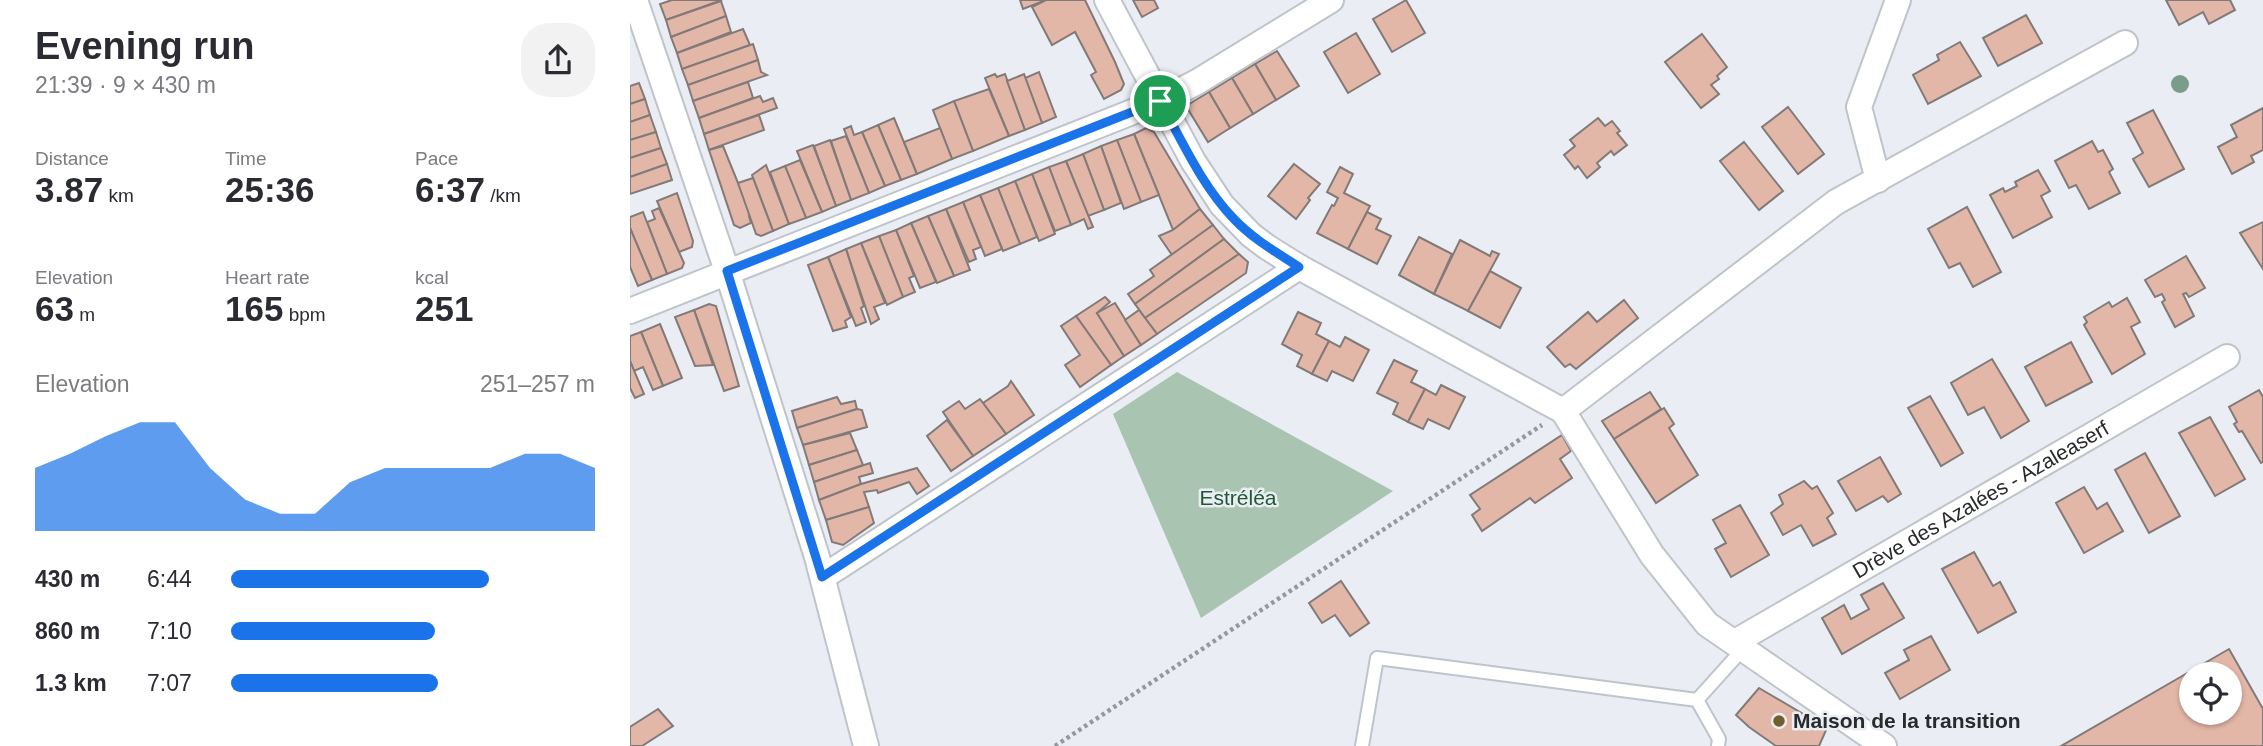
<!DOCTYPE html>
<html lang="en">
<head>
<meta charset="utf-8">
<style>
	:root { --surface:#fff; --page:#f2f2f3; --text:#2b2b33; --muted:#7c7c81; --accent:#1a73e8 }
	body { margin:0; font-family:Helvetica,sans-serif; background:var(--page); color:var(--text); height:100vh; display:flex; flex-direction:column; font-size:26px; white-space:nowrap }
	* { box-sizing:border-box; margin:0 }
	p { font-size:23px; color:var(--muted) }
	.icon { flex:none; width:38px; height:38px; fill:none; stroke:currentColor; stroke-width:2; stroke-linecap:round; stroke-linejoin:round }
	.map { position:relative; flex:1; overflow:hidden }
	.side { display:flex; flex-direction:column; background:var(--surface); width:630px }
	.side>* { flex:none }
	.tools { position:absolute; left:1549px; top:662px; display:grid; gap:14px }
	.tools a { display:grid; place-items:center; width:63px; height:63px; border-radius:50%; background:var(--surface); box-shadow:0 2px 5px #0004; font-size:35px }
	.pin { position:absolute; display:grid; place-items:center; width:60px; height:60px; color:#fff; margin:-30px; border:4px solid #fff; border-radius:50%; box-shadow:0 2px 7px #0007 }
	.round { display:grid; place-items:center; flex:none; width:74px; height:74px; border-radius:28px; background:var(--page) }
	.overview { display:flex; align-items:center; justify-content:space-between; height:119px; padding:0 35px }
	h1 { font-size:38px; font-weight:700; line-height:52px }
	.stats { display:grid; grid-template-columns:repeat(3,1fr); gap:10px; height:119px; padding:7px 35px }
	.stats div { display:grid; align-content:center }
	.stats b { font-size:35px; font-weight:700 }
	.stats small { font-size:19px; font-weight:400 }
	.stats p { font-size:19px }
	.chart { height:196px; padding:14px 35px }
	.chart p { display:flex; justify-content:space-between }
	.chart svg { width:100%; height:126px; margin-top:7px; fill:var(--accent); opacity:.7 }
	ul { padding:0 35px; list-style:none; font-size:23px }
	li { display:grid; grid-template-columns:112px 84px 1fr; align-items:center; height:52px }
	li i { height:18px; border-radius:9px; background:var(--accent) }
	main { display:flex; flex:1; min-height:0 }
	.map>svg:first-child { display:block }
	.green { fill:#a9c4b0 }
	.building { fill:#e3b7a8; stroke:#827a78; stroke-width:2; fill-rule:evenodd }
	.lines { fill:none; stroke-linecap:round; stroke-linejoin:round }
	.lane-casing { stroke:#bfc4ca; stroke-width:16 }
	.street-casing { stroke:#bfc4ca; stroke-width:28 }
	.path { stroke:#95989c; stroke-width:4.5; stroke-dasharray:3.5 3.5; stroke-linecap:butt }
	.lane { stroke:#fff; stroke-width:12 }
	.street { stroke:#fff; stroke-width:24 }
	.tree { fill:#7a9c8a }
	.route-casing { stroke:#fff; stroke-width:14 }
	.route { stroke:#1a73e8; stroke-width:9 }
	.poi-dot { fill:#735e2d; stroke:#eaeef4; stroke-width:2.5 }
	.labels { text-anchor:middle; stroke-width:5; stroke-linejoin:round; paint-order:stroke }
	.park-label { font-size:21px; fill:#1f5834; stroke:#eaeef4 }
	.street-label { font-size:21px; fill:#282a2c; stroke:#eaeef4 }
	.poi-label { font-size:21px; font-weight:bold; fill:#282a2c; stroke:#eaeef4; text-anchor:start }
</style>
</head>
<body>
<main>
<section class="side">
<div class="overview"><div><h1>Evening run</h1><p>21:39 · 9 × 430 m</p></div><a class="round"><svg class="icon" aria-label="share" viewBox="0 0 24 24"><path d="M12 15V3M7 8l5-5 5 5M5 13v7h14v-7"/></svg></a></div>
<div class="stats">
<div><p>Distance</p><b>3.87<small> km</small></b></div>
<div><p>Time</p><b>25:36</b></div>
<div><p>Pace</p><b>6:37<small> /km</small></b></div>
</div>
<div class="stats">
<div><p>Elevation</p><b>63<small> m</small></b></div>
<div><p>Heart rate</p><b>165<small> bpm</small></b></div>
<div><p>kcal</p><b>251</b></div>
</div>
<div class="chart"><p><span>Elevation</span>251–257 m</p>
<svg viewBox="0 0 160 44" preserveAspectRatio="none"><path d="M0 44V22L10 17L20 11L30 6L40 6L50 22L60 33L70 38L80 38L90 27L100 22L110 22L120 22L130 22L140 17L150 17L160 22V44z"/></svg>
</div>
<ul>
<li><b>430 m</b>6:44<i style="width:71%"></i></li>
<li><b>860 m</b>7:10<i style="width:56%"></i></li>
<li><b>1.3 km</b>7:07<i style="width:57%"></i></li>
</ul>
</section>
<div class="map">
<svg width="1633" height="746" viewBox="0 0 1633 746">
	<rect width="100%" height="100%" fill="#eaeef4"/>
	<polygon class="green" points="547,372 763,491 571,618 483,414"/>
	<g class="building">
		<polygon points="42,0 92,0 36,20 30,4"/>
		<polygon points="390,0 416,0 393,9"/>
		<polygon points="416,0 455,0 485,62 494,84 491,90 474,99 461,75 466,72 445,32 422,45 402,7"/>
		<polygon points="503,0 524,0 528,8 512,17"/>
		<polygon points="776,0 795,33 762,52 743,19"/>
		<polygon points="1536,0 1600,0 1605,10 1579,24 1573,12 1549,25"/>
		<polygon points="91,1 96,16 41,37 36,20"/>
		<polygon points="1396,15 1412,43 1368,66 1353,38"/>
		<polygon points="96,16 101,32 47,53 41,37"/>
		<polygon points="113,29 120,45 52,69 47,53"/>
		<polygon points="726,33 750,74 718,93 694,52"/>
		<polygon points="1072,34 1097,67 1087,76 1089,79 1081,85 1089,94 1071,108 1035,62"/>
		<polygon points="1330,42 1351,76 1298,104 1283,75 1309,60 1307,55"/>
		<polygon points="123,44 128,60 58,85 52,69"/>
		<polygon points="647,51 669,86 646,100 625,64"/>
		<polygon points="128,60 131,72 137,75 63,101 58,85"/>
		<polygon points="625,64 646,100 623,114 602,78"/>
		<polygon points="409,72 426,117 412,123 395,78"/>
		<polygon points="365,74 367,77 375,74 395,130 379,136 355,78"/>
		<polygon points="394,74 412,123 395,130 377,81"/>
		<polygon points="602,78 623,114 600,128 579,92"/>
		<polygon points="118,82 123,98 69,118 63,101"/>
		<polygon points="9,83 15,99 0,104 0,86"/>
		<polygon points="359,89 379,136 343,151 324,101"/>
		<polygon points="579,92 600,128 578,142 556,106"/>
		<polygon points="130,96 133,102 143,98 147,108 74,134 69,118"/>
		<polygon points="15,99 20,115 0,122 0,104"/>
		<polygon points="324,101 343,151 322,159 303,110"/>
		<polygon points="1158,107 1194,154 1168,174 1132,127"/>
		<polygon points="1633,108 1633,150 1621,156 1624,162 1602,174 1588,147 1607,137 1601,125"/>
		<polygon points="1523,110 1554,169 1519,187 1503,159 1513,153 1497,123"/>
		<polygon points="20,115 26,132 0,140 0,122"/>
		<polygon points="129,115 134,130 79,150 74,134"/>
		<polygon points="264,118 287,174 271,180 248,125"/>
		<polygon points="968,118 975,126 982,121 990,131 987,133 997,145 984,155 981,151 967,163 970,167 957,178 948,166 945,169 934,155 945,146 940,140"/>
		<polygon points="248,125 271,180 255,186 232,132"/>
		<polygon points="221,126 224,135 232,132 255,186 239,193 214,129"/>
		<polygon points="310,128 322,159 287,174 274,142"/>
		<polygon points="516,128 524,132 570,209 543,230 504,134"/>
		<polygon points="26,132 31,148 0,158 0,140"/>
		<polygon points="504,134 529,195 511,202 487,140"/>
		<polygon points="216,136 239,193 221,200 201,141"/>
		<polygon points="200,140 221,200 206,206 184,146"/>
		<polygon points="487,140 511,202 494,209 471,146"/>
		<polygon points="1462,141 1468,152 1473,150 1483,169 1479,172 1490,193 1459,209 1446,185 1439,188 1425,161"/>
		<polygon points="1114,142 1153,191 1129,210 1090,161"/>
		<polygon points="183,145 206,206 192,212 167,151"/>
		<polygon points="93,146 121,215 119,216 121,223 110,228 104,225 79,150"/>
		<polygon points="471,146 491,203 474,210 453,154"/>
		<polygon points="31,148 37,164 0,177 0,158"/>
		<polygon points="453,154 474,210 458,216 436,161"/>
		<polygon points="170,160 192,212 176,218 155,166"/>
		<polygon points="436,161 463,227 458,229 454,219 441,225 419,167"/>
		<polygon points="37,164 42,180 0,194 0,177"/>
		<polygon points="664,164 690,184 678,198 680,200 666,219 638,196"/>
		<polygon points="136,165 159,224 143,231 122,175"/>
		<polygon points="155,166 176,218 159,224 140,172"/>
		<polygon points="419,167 441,225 425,231 402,174"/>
		<polygon points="710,167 723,174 714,193 740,206 718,249 687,233 702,205 704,206 708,198 697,192"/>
		<polygon points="1408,170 1420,191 1411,196 1422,217 1383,238 1360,195 1373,188 1375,192 1387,186 1385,182"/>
		<polygon points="402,174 425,234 409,241 385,181"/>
		<polygon points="123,178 143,231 131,236 126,234 108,183"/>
		<polygon points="385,181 407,237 390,244 368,188"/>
		<polygon points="368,188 390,244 373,251 350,195"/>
		<polygon points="47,193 63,241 62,247 49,252 27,201"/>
		<polygon points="350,195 372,249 355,256 333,202"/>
		<polygon points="333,202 351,247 343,250 346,259 339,262 316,209"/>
		<polygon points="1337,207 1371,272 1343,287 1330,263 1319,268 1298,229"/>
		<polygon points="29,208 54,263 52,268 37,274 17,222 25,219 22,211"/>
		<polygon points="316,209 340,270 324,276 298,216"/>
		<polygon points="570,209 583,225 542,255 529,236 543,230"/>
		<polygon points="13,212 37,274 22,280 0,228 0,217"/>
		<polygon points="737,212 751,219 746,229 761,236 747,264 718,249"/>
		<polygon points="298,216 324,276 307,283 281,223"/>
		<polygon points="1633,222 1633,269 1610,233"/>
		<polygon points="281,223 306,282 290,288 266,230"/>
		<polygon points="583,225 594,239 505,304 498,294 524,276 520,270"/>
		<polygon points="0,228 22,280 8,286 0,267"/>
		<polygon points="266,230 284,276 279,278 285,292 273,297 249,236"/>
		<polygon points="249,236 273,297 257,305 231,243"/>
		<polygon points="789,237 822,254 804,294 769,275"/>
		<polygon points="594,239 609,254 515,318 505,304"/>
		<polygon points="830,240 860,256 862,251 869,254 838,311 804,294"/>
		<polygon points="231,243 255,303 244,307 249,319 241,324 216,249"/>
		<polygon points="216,249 234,306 231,308 236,322 226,326 198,257"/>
		<polygon points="609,254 618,262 616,273 527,334 515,318"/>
		<polygon points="1556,256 1575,288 1559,297 1556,293 1553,294 1564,316 1545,327 1532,302 1535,300 1532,294 1525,297 1515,280"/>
		<polygon points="198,257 221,317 215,321 217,327 203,331 178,265"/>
		<polygon points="860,271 891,288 870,328 838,311"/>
		<polygon points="475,297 480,302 467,313 494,356 481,365 446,316"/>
		<polygon points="1497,298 1510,322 1501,327 1515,354 1482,374 1454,325 1457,322 1454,317 1479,302 1482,307"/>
		<polygon points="994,300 1008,318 946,369 940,364 935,367 917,347 958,312 967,322"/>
		<polygon points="485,303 511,345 494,356 467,313"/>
		<polygon points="79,304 86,306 109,386 94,391 64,310"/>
		<polygon points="64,310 83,365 65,366 45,317"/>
		<polygon points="509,310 527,334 511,345 495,320"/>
		<polygon points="668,312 691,323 686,334 699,341 682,374 667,366 672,355 652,344"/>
		<polygon points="446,316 481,365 450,387 435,365 450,355 431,326"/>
		<polygon points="30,324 52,378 33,386 11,332"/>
		<polygon points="11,332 33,386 23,390 13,367 4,371 0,361 0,336"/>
		<polygon points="715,337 739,350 723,381 702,371 697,381 682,374 699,341 710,347"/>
		<polygon points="1441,342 1462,382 1416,406 1395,367"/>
		<polygon points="1362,359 1399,421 1371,438 1354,407 1338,415 1321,383"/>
		<polygon points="764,360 787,371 781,382 795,389 778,422 763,414 768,403 747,393"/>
		<polygon points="0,361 14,394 5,398 0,388"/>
		<polygon points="381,381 404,415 376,434 353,403 378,386"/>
		<polygon points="811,385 835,397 819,429 798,419 793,429 778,422 795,389 806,395"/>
		<polygon points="1629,390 1633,397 1633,462 1631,463 1612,431 1609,432 1604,424 1607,422 1599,407"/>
		<polygon points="1020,392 1031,409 984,439 972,421"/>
		<polygon points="1300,396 1333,453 1311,466 1278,408"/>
		<polygon points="207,397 211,404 225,401 227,409 167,428 162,411"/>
		<polygon points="350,399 376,434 343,456 313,412 329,401 335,409"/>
		<polygon points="1034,408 1044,424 1039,428 1068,475 1026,503 984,439"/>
		<polygon points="227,409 232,410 237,427 173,445 167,428"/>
		<polygon points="1580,417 1615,479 1585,496 1549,433"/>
		<polygon points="317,420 343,456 321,471 297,436"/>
		<polygon points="220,433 227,450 179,465 173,445"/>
		<polygon points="932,435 941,451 930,459 942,478 905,503 900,498 852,531 842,515 850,509 840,495"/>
		<polygon points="227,450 233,465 184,482 179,465"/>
		<polygon points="1515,453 1550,516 1519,533 1485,470"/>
		<polygon points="1250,457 1271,494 1258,502 1253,496 1226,511 1208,481"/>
		<polygon points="240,463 243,473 229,477 231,484 189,500 184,482"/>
		<polygon points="287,468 299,486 287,494 279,482 248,493 247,490 234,492 239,507 196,520 189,500 231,484"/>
		<polygon points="1174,481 1182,489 1187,486 1203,513 1197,518 1206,534 1183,546 1171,525 1153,535 1141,513 1153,504 1149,495"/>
		<polygon points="1454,487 1467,509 1477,503 1493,531 1454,553 1426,503"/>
		<polygon points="1110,505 1139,555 1101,577 1085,549 1096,543 1083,520"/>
		<polygon points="239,507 244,523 213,545 202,542 196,520"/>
		<polygon points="1344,552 1363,586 1370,582 1386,612 1348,633 1312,569"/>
		<polygon points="711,581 739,623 720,636 705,615 692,623 679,603"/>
		<polygon points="1253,583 1274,618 1212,654 1192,618 1214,605 1221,619 1239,609 1231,595"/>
		<polygon points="1301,636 1320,670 1270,699 1255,673 1279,660 1274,650"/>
		<path d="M1599,649l34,60v37h-202zM1561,674h39v38h-39z"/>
		<polygon points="1129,688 1197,728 1189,746 1146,746 1119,727 1106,715"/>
		<polygon points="28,709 43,726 12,746 0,746 0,727"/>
	</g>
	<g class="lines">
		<g class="lane-casing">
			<g id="lane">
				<polyline points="1067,700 1089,739 1088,746"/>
				<polyline points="732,746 747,658 1067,700 1113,649"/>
			</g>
		</g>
		<g class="street-casing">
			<g id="street">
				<polyline points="5,0 97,271 187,557 236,746"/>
				<polyline points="477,0 563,161 592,205 621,235 637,247 669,267 933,411 1022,555 1077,624 1254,746"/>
				<polyline points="1248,180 1229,107 1268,0"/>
				<polyline points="0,311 530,101 567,82 701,0"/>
				<polyline points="933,411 1206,202 1495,43"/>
				<polyline points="193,577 669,267"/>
				<path id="s1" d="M1105,642l492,-285"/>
			</g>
		</g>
		<polyline class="path" points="425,746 912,425"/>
		<use href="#lane" class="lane"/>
		<use href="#street" class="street"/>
	</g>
	<circle class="tree" cx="1550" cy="84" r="9"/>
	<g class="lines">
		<g class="route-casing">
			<path id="route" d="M530,101c22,40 42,85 74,118 19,20 42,33 65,48l-477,310 -95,-306z"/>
		</g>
		<use href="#route" class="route"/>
	</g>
	<circle class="poi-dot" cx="1149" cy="721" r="7"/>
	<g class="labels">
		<g class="park-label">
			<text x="608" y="505">Estréléa</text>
		</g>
		<g class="street-label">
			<text dy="7" stroke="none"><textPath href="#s1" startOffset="284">Drève des Azalées - Azaleaserf</textPath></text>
		</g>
		<g class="poi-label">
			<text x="1163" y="728">Maison de la transition</text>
		</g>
	</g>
</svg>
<div class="tools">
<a><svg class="icon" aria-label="locate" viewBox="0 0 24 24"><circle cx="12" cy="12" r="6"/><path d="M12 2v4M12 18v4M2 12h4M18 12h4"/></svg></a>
</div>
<div class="pin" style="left:530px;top:101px;background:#1e9e55"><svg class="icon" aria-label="arrive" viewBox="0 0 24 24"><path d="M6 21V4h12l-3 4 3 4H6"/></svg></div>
</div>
</main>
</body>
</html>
